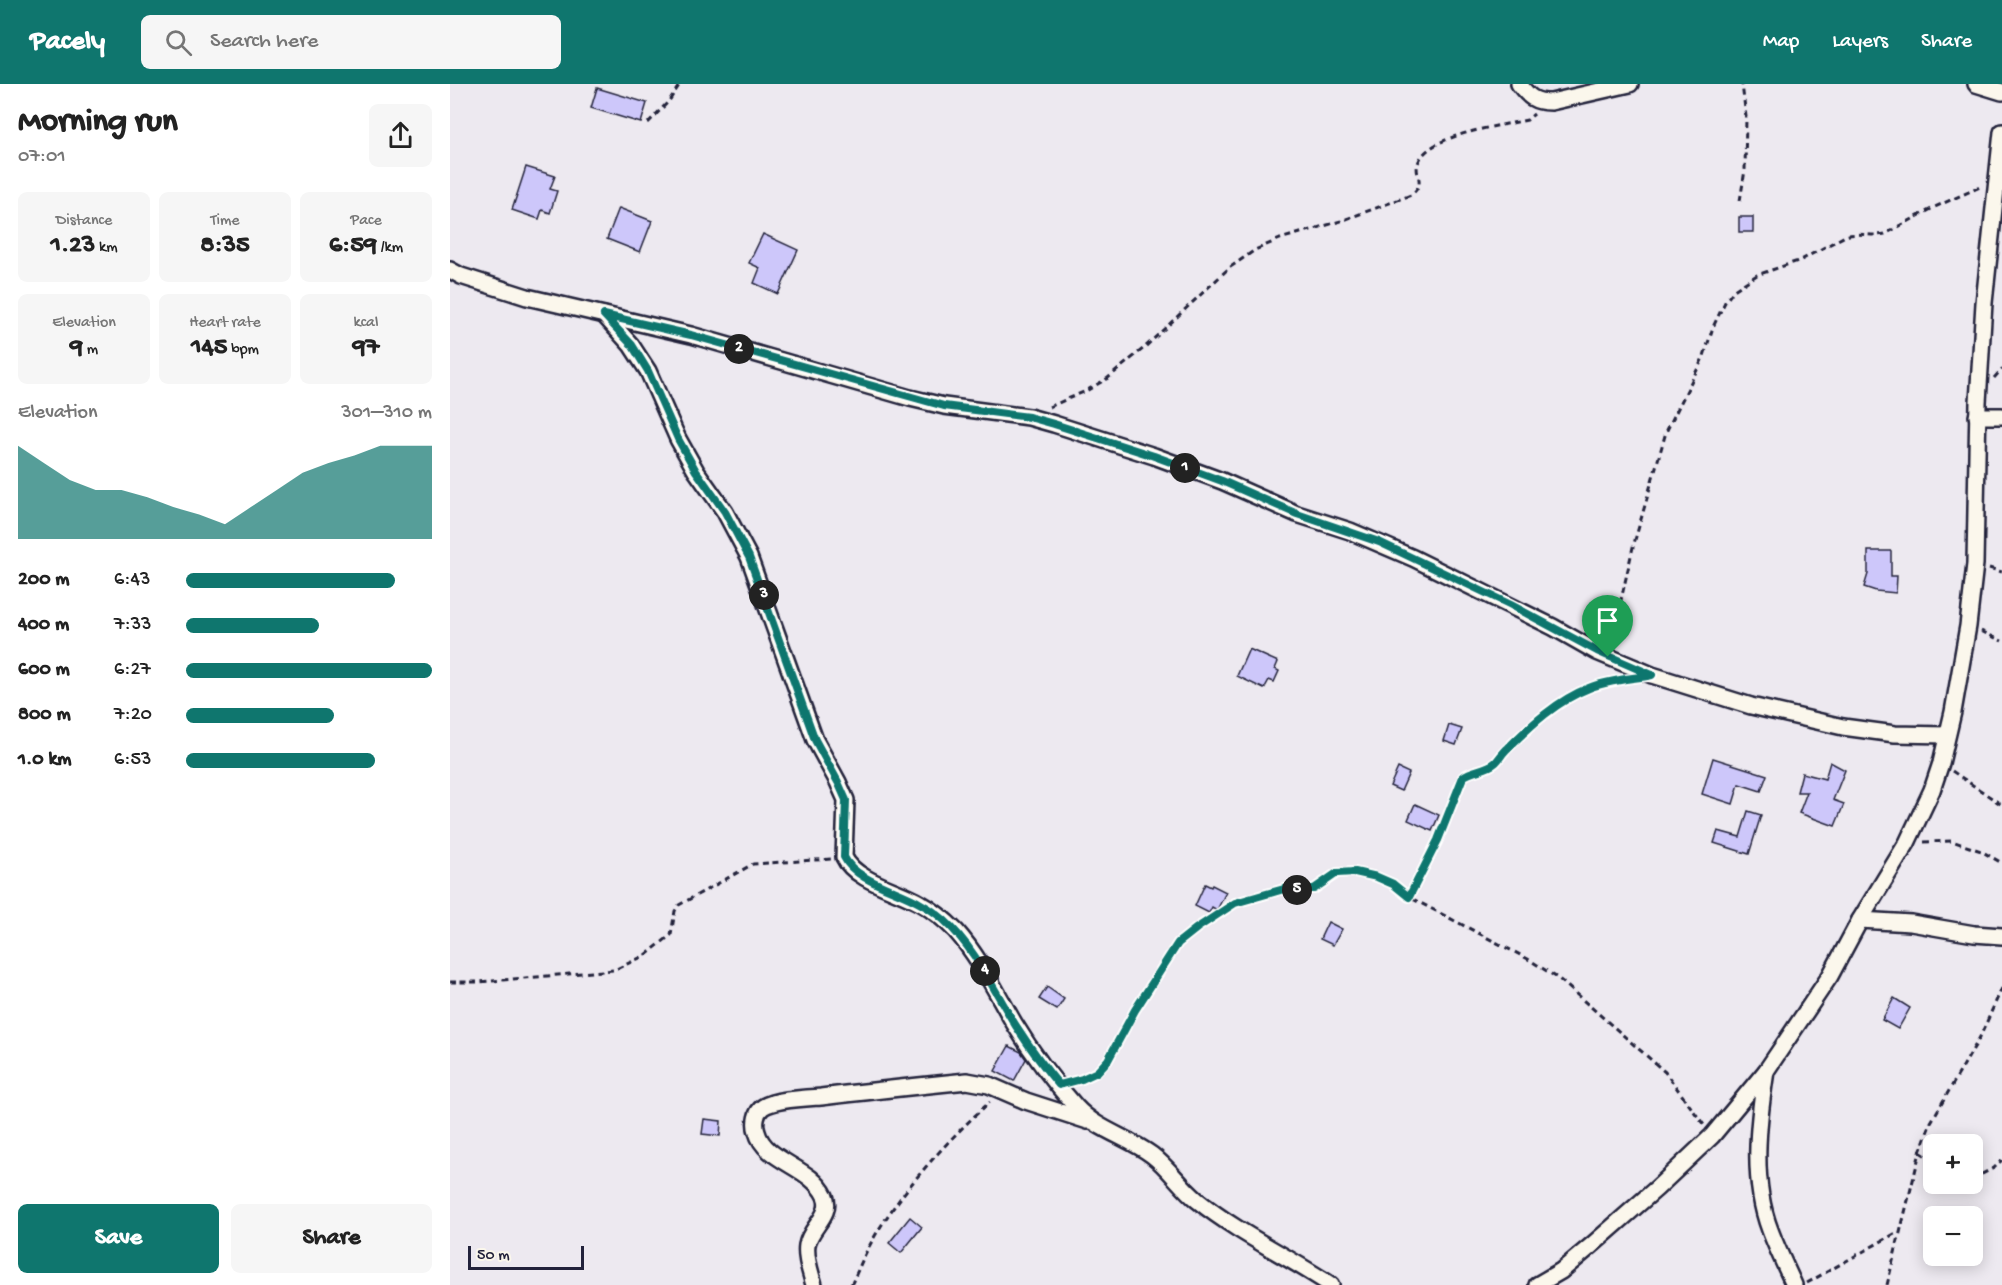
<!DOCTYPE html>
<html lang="en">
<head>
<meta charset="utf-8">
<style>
	:root { --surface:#fff; --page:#f6f6f6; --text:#222; --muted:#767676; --accent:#0f766e }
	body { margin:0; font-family:"Gochi Hand",sans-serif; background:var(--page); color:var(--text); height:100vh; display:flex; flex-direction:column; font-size:22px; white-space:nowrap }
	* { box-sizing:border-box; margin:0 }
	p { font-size:20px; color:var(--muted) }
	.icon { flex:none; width:33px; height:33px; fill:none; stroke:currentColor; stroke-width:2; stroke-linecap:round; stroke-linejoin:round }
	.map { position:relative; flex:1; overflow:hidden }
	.details { display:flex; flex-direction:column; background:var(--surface); width:450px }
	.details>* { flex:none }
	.controls { position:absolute; left:1473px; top:1050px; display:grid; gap:12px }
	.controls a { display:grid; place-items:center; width:60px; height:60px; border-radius:9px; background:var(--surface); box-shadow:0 3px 15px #0003; font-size:30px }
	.scale { position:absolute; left:18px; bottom:15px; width:116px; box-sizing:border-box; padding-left:6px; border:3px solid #22223b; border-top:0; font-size:16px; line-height:21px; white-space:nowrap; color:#22223b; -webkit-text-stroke:4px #fbf7ec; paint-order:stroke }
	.pin { position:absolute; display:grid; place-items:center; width:51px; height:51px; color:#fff; margin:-62px -26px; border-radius:50% 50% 50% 0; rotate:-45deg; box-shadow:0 0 6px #0007 }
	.pin .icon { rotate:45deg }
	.km { position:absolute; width:30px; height:30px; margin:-15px; border-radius:50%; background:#222; color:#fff; font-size:16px; line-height:30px; text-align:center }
	.round { display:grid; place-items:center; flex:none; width:63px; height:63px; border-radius:9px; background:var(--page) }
	.head { display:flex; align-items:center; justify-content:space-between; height:102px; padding:0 18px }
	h1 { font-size:33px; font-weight:700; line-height:45px }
	.metrics { display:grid; grid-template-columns:repeat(3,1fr); gap:9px; height:102px; padding:6px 18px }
	.metrics div { display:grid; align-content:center; border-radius:9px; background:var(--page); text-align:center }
	.metrics b { font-size:26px; font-weight:700 }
	.metrics small { font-size:16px; font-weight:400 }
	.metrics p { font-size:16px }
	.chart { height:168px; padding:12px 18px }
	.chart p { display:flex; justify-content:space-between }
	.chart svg { width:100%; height:108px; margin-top:6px; fill:var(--accent); opacity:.7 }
	.button { display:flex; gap:12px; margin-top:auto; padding:12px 18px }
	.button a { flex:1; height:69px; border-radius:9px; background:var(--accent); color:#fff; font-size:24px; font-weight:700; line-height:69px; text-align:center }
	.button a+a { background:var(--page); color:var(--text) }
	ul { padding:0 18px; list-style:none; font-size:20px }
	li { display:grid; grid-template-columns:96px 72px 1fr; align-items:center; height:45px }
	li i { height:15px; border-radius:8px; background:var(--accent) }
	header { display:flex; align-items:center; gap:36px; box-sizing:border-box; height:84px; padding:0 30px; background:var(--accent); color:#fff }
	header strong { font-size:28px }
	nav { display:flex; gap:33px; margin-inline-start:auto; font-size:21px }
	.search { width:420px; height:54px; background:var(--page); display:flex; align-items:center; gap:15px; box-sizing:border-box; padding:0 21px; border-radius:9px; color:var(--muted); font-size:22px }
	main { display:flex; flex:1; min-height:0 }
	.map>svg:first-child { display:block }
	.building { fill:#cdc7fa; stroke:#22223b; stroke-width:1.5 }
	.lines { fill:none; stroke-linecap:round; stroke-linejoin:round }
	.street-casing { stroke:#22223b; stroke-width:20 }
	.path { stroke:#22223b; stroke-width:3; stroke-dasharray:6 4.5; stroke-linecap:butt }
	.street { stroke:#fbf7ec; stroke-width:15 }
	.route-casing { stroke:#fff; stroke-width:12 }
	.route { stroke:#0f766e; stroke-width:8 }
</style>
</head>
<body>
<header>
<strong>Pacely</strong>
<div class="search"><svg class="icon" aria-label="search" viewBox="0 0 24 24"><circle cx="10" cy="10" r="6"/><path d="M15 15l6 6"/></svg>Search here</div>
<nav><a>Map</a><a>Layers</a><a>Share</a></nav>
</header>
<main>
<section class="details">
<div class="head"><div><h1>Morning run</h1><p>07:01</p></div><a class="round"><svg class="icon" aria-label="share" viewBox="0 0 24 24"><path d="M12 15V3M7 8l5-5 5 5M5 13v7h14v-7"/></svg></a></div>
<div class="metrics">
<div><p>Distance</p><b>1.23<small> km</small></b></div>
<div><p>Time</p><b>8:35</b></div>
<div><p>Pace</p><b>6:59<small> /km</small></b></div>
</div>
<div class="metrics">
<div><p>Elevation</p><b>9<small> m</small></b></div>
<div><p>Heart rate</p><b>145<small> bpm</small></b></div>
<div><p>kcal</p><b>97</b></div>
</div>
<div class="chart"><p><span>Elevation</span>301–310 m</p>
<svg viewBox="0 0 160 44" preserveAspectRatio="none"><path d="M0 44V6L10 13L20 20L30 24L40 24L50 27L60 31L70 34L80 38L90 31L100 24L110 17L120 13L130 10L140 6L150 6L160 6V44z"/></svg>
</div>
<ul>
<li><b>200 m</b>6:43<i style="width:85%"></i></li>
<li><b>400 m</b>7:33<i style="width:54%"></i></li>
<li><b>600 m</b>6:27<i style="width:100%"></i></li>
<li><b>800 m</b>7:20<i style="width:60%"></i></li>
<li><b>1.0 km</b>6:53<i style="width:77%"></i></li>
</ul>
<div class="button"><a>Save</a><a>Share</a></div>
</section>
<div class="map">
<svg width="1552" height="1201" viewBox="0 0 1552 1201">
	<rect width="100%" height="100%" fill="#ede9f0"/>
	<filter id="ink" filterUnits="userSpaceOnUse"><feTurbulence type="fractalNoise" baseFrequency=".0167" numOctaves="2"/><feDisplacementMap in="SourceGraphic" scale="12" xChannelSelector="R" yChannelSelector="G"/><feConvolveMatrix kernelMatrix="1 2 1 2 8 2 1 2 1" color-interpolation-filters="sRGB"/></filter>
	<g filter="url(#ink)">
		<g class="building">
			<polygon points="147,4 197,19 191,39 141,24"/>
			<polygon points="76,83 105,92 100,105 107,107 100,129 92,126 89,135 62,126"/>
			<polygon points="169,124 202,137 190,168 157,155"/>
			<rect x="1289" y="133" width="14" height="15"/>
			<polygon points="313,150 348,166 328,210 304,199 310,184 299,179"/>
			<polygon points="1418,467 1441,467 1441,492 1447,492 1446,509 1426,507 1414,503 1418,490"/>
			<polygon points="799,565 828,578 825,585 829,587 824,598 819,596 814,605 787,592"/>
			<polygon points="999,641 1012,645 1006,661 994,657"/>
			<polygon points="1263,674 1317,691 1311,707 1289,700 1283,720 1252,710"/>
			<polygon points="1380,678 1395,686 1383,716 1394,720 1385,742 1349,729 1357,708 1347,708 1352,689 1375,695"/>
			<polygon points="948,684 959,689 951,707 940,702"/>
			<polygon points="965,720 989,731 982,747 958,736"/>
			<polygon points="1298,727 1311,731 1299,770 1264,759 1268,747 1290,753"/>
			<polygon points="755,800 761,803 762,801 776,808 767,826 762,823 759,829 745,822"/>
			<polygon points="878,838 892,845 883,861 870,855"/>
			<polygon points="597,903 614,915 607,926 589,915"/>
			<polygon points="1444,914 1460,924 1448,945 1432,936"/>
			<polygon points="559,962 571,968 576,975 564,997 545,987"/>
			<polygon points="254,1035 271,1037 270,1052 252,1050"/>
			<polygon points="460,1133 472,1143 451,1169 439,1159"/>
		</g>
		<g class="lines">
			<g class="street-casing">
				<g id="street">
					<path d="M1069,0c10,13 15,18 32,18l79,-18"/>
					<polyline points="1526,0 1552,8"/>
					<polyline points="0,186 11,192 77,213 241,251 460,314 494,322 579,333 604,340 704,372 772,397 847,430 900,447 963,474 1103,543 1147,568 1202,591 1301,622 1393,643 1445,650 1497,651"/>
					<path d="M154,231l27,30 17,26 30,68 18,32 29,41 24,45 66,183 23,42 8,18 -2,57c11,24 54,33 76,46 13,7 26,18 36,28 24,27 40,61 58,92 18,30 39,58 62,84 21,23 52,30 76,48 17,13 29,32 45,45 41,33 90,56 134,85"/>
					<polyline points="1527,332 1552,332"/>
					<polyline points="1410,836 1461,839 1524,850 1552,852"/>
					<path d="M1316,987c-8,52 -15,109 4,159 7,19 16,37 24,55"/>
					<path d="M364,1201c-3,-12 -9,-27 -7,-40 3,-18 26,-30 18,-49 -14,-30 -60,-34 -68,-64 -3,-9 -1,-20 6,-25 12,-8 44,-9 58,-10 49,-6 97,-11 146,-16l22,4 37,16 62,20"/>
					<polyline points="1087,1201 1111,1187 1142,1161 1207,1104 1262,1052 1316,987 1380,892 1410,836 1457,759 1482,706 1491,679 1503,628 1518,542 1525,480 1528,318 1534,219 1552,48"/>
				</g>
			</g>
			<g class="path">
				<polyline points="198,39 219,17 230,0"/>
				<polyline points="1290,117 1295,86 1296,33 1292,0"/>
				<polyline points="1544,294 1552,285"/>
				<path d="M599,323l37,-16 22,-13 36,-30 85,-80 26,-18 25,-11 61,-18 70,-26c17,-14 1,-20 8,-34 12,-27 81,-35 108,-41l7,-6"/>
				<polyline points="1539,484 1552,488"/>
				<polyline points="1531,547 1552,557"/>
				<path d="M1161,560l22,-97 33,-115 38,-76 9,-29 12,-25 9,-12 23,-15 44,-15 44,-24c13,-4 26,1 40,-2l50,-27 47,-21"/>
				<polyline points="1502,687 1552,721"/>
				<polyline points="1474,758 1502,757 1531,767 1552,779"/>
				<path d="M959,813l29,-57 25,-63c10,-8 23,-6 33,-16 3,-3 6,-7 9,-11 23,-24 52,-48 82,-61 12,-5 24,-7 36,-9"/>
				<polyline points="0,898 30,898 164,886 196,871 221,851 225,827 229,821 303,780 381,775"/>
				<polyline points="622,998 647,988 658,977 685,926 728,859 747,844 785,819 834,805 864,805 887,789 905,788 927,793 943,800 959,813 1078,875 1109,895 1215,988 1254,1041"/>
				<polyline points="1470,1068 1484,1077"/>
				<polyline points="1522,1093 1526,1093 1544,1084 1552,1076"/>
				<polyline points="1357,1199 1448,1148"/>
				<path d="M401,1201c7,-14 12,-28 20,-42 26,-48 78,-105 119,-141"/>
				<polyline points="1437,1201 1470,1068 1481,1038 1530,953 1552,904"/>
			</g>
			<use href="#street" class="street"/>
		</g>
	</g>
	<g class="lines" filter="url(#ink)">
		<g class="route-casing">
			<path id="route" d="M154,231l87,20 253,71 85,11 25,7 100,32 68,25 75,33 82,28 132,63 86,46 55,24c-21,4 -43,5 -63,13 -31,12 -58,37 -81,60 -5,4 -8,10 -12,14 -10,9 -23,7 -33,15l-25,63 -29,57 -16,-13 -16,-7 -22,-5 -18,1 -23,16h-30l-49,14 -38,25 -19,15 -43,67 -27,50 -11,12 -15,7 -23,6c-16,-19 -30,-39 -43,-59 -23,-37 -40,-77 -72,-106 -7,-6 -15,-12 -23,-16 -22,-14 -65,-22 -77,-47l2,-57 -8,-18 -23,-42 -66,-183 -24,-45 -29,-41 -18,-32 -30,-68 -16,-26z"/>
		</g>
		<use href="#route" class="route"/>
	</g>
</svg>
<div class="controls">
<a>+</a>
<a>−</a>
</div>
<div class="scale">50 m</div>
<div class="pin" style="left:1158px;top:573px;background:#1e9e55"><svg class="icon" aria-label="arrive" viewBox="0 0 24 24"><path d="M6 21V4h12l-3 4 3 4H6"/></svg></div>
<b class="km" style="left:735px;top:384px">1</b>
<b class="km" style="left:289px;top:265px">2</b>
<b class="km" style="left:314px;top:511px">3</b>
<b class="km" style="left:535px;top:887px">4</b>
<b class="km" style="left:847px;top:806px">5</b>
</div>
</main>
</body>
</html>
